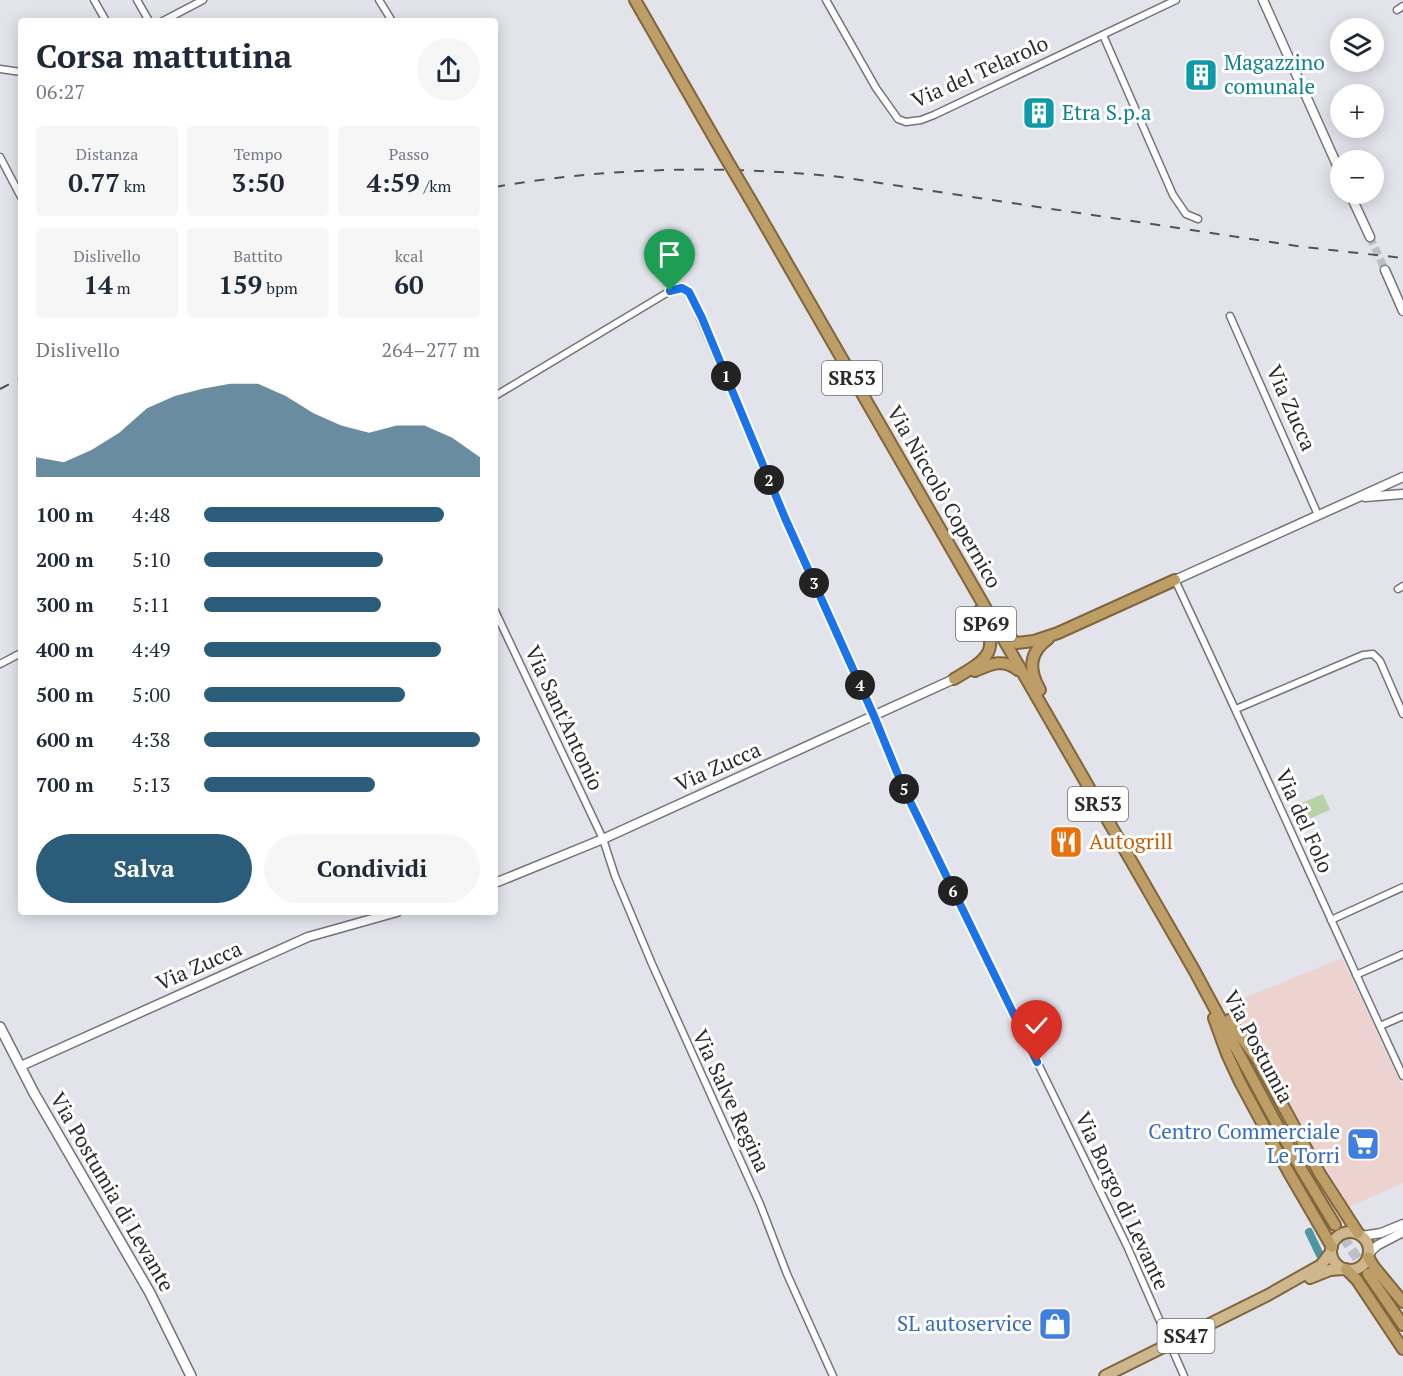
<!DOCTYPE html>
<html lang="it">
<head>
<meta charset="utf-8">
<style>
	:root { --surface:#fff; --page:#f6f6f7; --text:#1f2937; --muted:#747a83; --accent:#2b5c7a }
	body { margin:0; font-family:"PT Serif",serif; background:var(--page); color:var(--text); height:100vh; display:flex; flex-direction:column; font-size:22px; white-space:nowrap }
	* { box-sizing:border-box; margin:0 }
	p { font-size:20px; color:var(--muted) }
	.icon { flex:none; width:33px; height:33px; fill:none; stroke:currentColor; stroke-width:2; stroke-linecap:round; stroke-linejoin:round }
	.map { position:relative; flex:1; overflow:hidden }
	.details { position:absolute; left:18px; top:18px; width:480px; height:897px; display:flex; flex-direction:column; background:var(--surface); border-radius:6px; box-shadow:0 3px 15px #0003 }
	.details>* { flex:none }
	.buttons { position:absolute; left:1330px; top:18px; display:grid; gap:12px }
	.buttons a { display:grid; place-items:center; width:54px; height:54px; border-radius:50%; background:var(--surface); box-shadow:0 3px 15px #0003; font-size:30px }
	.pin { position:absolute; display:grid; place-items:center; width:51px; height:51px; color:#fff; margin:-62px -26px; border-radius:50% 50% 50% 0; rotate:-45deg; box-shadow:0 0 6px #0007 }
	.pin .icon { rotate:45deg }
	.km { position:absolute; width:30px; height:30px; margin:-15px; border-radius:50%; background:#222; color:#fff; font-size:16px; line-height:30px; text-align:center }
	.round { display:grid; place-items:center; flex:none; width:63px; height:63px; border-radius:32px; background:var(--page) }
	.overview { display:flex; align-items:center; justify-content:space-between; height:102px; padding:0 18px }
	h1 { font-size:33px; font-weight:700; line-height:45px }
	.stats { display:grid; grid-template-columns:repeat(3,1fr); gap:9px; height:102px; padding:6px 18px }
	.stats div { display:grid; align-content:center; border-radius:6px; background:var(--page); text-align:center }
	.stats b { font-size:26px; font-weight:700 }
	.stats small { font-size:16px; font-weight:400 }
	.stats p { font-size:16px }
	.chart { height:168px; padding:12px 18px }
	.chart p { display:flex; justify-content:space-between }
	.chart svg { width:100%; height:108px; margin-top:6px; fill:var(--accent); opacity:.7 }
	.primary-button { display:flex; gap:12px; margin-top:auto; padding:12px 18px }
	.primary-button a { flex:1; height:69px; border-radius:36px; background:var(--accent); color:#fff; font-size:24px; font-weight:700; line-height:69px; text-align:center }
	.primary-button a+a { background:var(--page); color:var(--text) }
	ul { padding:0 18px; list-style:none; font-size:20px }
	li { display:grid; grid-template-columns:96px 72px 1fr; align-items:center; height:45px }
	li i { height:15px; border-radius:8px; background:var(--accent) }
	.map>svg:first-child { display:block }
	.commercial { fill:#edd3cf }
	.green { fill:#b8d1a5 }
	.lines { fill:none; stroke-linecap:round; stroke-linejoin:round }
	.canal { stroke:#4e96a1; stroke-width:8 }
	.tertiary-tunnel { stroke:#bebec6; stroke-width:8; stroke-dasharray:8 4; stroke-linecap:butt }
	.trunk-tunnel { stroke:#bebec6; stroke-width:10; stroke-dasharray:10 5; stroke-linecap:butt }
	.minor-casing { stroke:#73737b; stroke-width:9 }
	.tertiary-casing { stroke:#73737b; stroke-width:11 }
	.secondary-casing { stroke:#73737b; stroke-width:12 }
	.primary-casing { stroke:#80663a; stroke-width:14 }
	.trunk-casing { stroke:#80663a; stroke-width:14 }
	.minor { stroke:#fff; stroke-width:6 }
	.tertiary { stroke:#fff; stroke-width:8 }
	.secondary { stroke:#fff; stroke-width:9 }
	.primary { stroke:#ceb68d; stroke-width:10 }
	.trunk { stroke:#be9e67; stroke-width:10 }
	.rail { stroke:#535357; stroke-width:2; stroke-dasharray:10 10; stroke-linecap:butt }
	.trunk-bridge-casing { stroke:#80663a; stroke-width:14; stroke-linecap:butt }
	.trunk-bridge { stroke:#be9e67; stroke-width:10 }
	.route-casing { stroke:#fff; stroke-width:12 }
	.route { stroke:#1a73e8; stroke-width:8 }
	.labels { text-anchor:middle; stroke-width:6; stroke-linejoin:round; paint-order:stroke }
	.shield { fill:#fff; stroke:#6b6b6d; stroke-width:1.5 }
	.shield-label { font-size:20px; font-weight:bold; fill:#2b2b2e }
	.culture-label { font-size:21px; fill:#0d838f; stroke:#fff; text-anchor:start }
	.street-label { font-size:21px; fill:#2b2b2e; stroke:#fff }
	.food-label { font-size:21px; fill:#c56008; stroke:#fff; text-anchor:start }
	.shop-label { font-size:21px; fill:#366cbe; stroke:#fff; text-anchor:end }
</style>
</head>
<body>
<div class="map">
<svg width="1403" height="1376" viewBox="0 0 1403 1376">
	<rect width="100%" height="100%" fill="#e3e3ec"/>
	<polygon class="commercial" points="1342,958 1403,1088 1403,1183 1349,1207 1259,1054 1235,1023 1227,1005"/>
	<polygon class="green" points="1323,794 1330,810 1304,821 1297,805"/>
	<g class="lines">
		<polyline class="canal" points="1309,1232 1320,1255"/>
		<polyline class="tertiary-tunnel" points="1370,237 1385,270"/>
		<polyline class="trunk-tunnel" points="1335,1225 1368,1274"/>
		<g class="minor-casing">
			<g id="minor">
				<polyline points="94,0 106,21"/>
				<polyline points="137,0 149,21"/>
				<polyline points="379,0 392,21"/>
				<polyline points="826,0 876,88 898,119 906,122 921,120 934,115 1176,0"/>
				<polyline points="1397,10 1403,6"/>
				<polyline points="163,21 203,0"/>
				<polyline points="1103,35 1173,195 1186,214 1198,219"/>
				<polyline points="0,69 21,72"/>
				<polyline points="0,157 21,197"/>
				<polyline points="1230,316 1318,515"/>
				<polyline points="495,396 670,291 682,288 689,292 785,518 874,716 903,787 1127,1246 1184,1376"/>
				<path d="M1175,580c78,165 151,331 228,496"/>
				<polyline points="1398,589 1403,586"/>
				<polyline points="495,611 603,839 615,876 652,964 760,1204 787,1274 833,1376"/>
				<polyline points="0,664 21,653"/>
				<polyline points="1236,709 1363,655 1373,654 1380,661 1403,714"/>
				<polyline points="1331,920 1403,887"/>
				<polyline points="1356,975 1403,954"/>
				<polyline points="1380,1026 1403,1016"/>
			</g>
		</g>
		<g class="tertiary-casing">
			<g id="tertiary">
				<polyline points="1263,0 1341,174"/>
				<polyline points="1350,194 1370,237"/>
				<polyline points="1385,270 1403,311"/>
				<polyline points="1365,497 1403,494"/>
				<polyline points="1175,580 1403,477"/>
				<polyline points="495,883 603,839 954,679"/>
				<polyline points="21,1066 308,937 397,912"/>
				<polyline points="1362,1236 1381,1233 1403,1224"/>
				<polyline points="1369,1253 1378,1245 1403,1232"/>
			</g>
		</g>
		<g class="secondary-casing">
			<polyline id="secondary" points="0,1027 34,1093 150,1293 191,1376"/>
		</g>
		<g class="primary-casing">
			<g id="primary">
				<circle cx="1350" cy="1251" r="19"/>
				<polyline points="1310,1278 1330,1270 1344,1269"/>
				<polyline points="1105,1376 1268,1295 1321,1265 1331,1252"/>
			</g>
		</g>
		<g class="trunk-casing">
			<g id="trunk">
				<polyline points="635,0 724,155"/>
				<polyline points="750,199 1194,970 1300,1167 1335,1225"/>
				<polyline points="1001,633 1017,643 1034,641 1058,633 1175,580"/>
				<path d="M975,671c16,-7 28,-13 43,-1"/>
				<path d="M954,679c36,-21 47,-28 25,-68"/>
				<path d="M1040,690c-11,-19 -12,-37 8,-51"/>
				<polyline points="1214,1018 1227,1054 1240,1082 1288,1171 1332,1247"/>
				<polyline points="1229,1020 1258,1060 1320,1174 1358,1233"/>
				<polyline points="1368,1257 1374,1267 1403,1302"/>
				<polyline points="1346,1269 1357,1280 1403,1349"/>
				<polyline points="1368,1274 1403,1325"/>
			</g>
		</g>
		<use href="#minor" class="minor"/>
		<use href="#tertiary" class="tertiary"/>
		<use href="#secondary" class="secondary"/>
		<use href="#primary" class="primary"/>
		<use href="#trunk" class="trunk"/>
		<g class="rail">
			<path d="M495,187c115,-20 230,-22 345,-10l464,70 99,11"/>
			<polyline points="0,389 21,378"/>
		</g>
		<g class="trunk-bridge-casing">
			<polyline id="trunk-bridge" points="724,155 750,199"/>
		</g>
		<use href="#trunk-bridge" class="trunk-bridge"/>
	</g>
	<g class="lines">
		<g class="route-casing">
			<polyline id="route" points="670,291 682,288 689,292 702,318 785,518 874,716 903,787 1037,1062"/>
		</g>
		<use href="#route" class="route"/>
	</g>
	<defs>
		<g id="building-square" transform="scale(1.725)"><rect x="-9" y="-9" width="18" height="18" rx="4" fill="#0f9aa8" stroke="#fff"/><path d="M-4-6H4V6H1V3H-1V6H-4ZM-2.5-4.3h1.7v1.8h-1.7ZM.8-4.3h1.7v1.8H.8ZM-2.5-1h1.7V.8h-1.7ZM.8-1h1.7V.8H.8Z" fill="#fff"/></g>
		<g id="restaurant-square" transform="scale(1.725)"><rect x="-9" y="-9" width="18" height="18" rx="4" fill="#e8710a" stroke="#fff"/><path d="M-5-6h1v4h1v-4h1v4h1v-4h1v5L-1.5 .5V6h-2V.5L-5-1ZM5-6V6H3V1.5H1.5Q1.5-4 5-6Z" fill="#fff"/></g>
		<g id="supermarket-square" transform="scale(1.725)"><rect x="-9" y="-9" width="18" height="18" rx="4" fill="#3f7fe0" stroke="#fff"/><path d="M-6-5.5h2.5l.6 2H6L4.5 2H-2.5L-4.4-4H-6ZM-1.5 3.2a1.3 1.3 0 1 0 .1 0ZM3 3.2a1.3 1.3 0 1 0 .1 0Z" fill="#fff"/></g>
		<g id="shop-square" transform="scale(1.725)"><rect x="-9" y="-9" width="18" height="18" rx="4" fill="#3f7fe0" stroke="#fff"/><path d="M-5-2.5h2.3a2.7 3.5 0 0 1 5.4 0H5L5.5 6h-11ZM-1.5-2.5h3a1.5 2.3 0 0 0-3 0Z" fill="#fff"/></g>
	</defs>
	<g fill-rule="evenodd">
		<use href="#building-square" x="1201" y="75"/>
		<use href="#building-square" x="1039" y="113"/>
		<use href="#restaurant-square" x="1066" y="842"/>
		<use href="#supermarket-square" x="1363" y="1144"/>
		<use href="#shop-square" x="1055" y="1324"/>
	</g>
	<g class="labels">
		<g class="shield">
			<rect x="822" y="361" width="60" height="34" rx="4.5"/>
			<rect x="956" y="607" width="60" height="34" rx="4.5"/>
			<rect x="1068" y="787" width="60" height="34" rx="4.5"/>
			<rect x="1157.5" y="1319" width="57" height="34" rx="4.5"/>
		</g>
		<g class="shield-label">
			<text x="852" y="385">SR53</text>
			<text x="986" y="631">SP69</text>
			<text x="1098" y="811">SR53</text>
			<text x="1186" y="1343">SS47</text>
		</g>
		<g class="culture-label">
			<text x="1224" y="70">Magazzino<tspan x="1224" dy="24">comunale</tspan></text>
			<text x="1062" y="120">Etra S.p.a</text>
		</g>
		<g class="street-label">
			<text transform="translate(980 72) rotate(-24)" y="7">Via del Telarolo</text>
			<text transform="translate(1291 408) rotate(66)" y="7">Via Zucca</text>
			<text transform="translate(944 497) rotate(60)" y="7">Via Niccolò Copernico</text>
			<text transform="translate(564 718) rotate(65)" y="7">Via Sant'Antonio</text>
			<text transform="translate(718 767) rotate(-24)" y="7">Via Zucca</text>
			<text transform="translate(1304 821) rotate(66)" y="7">Via del Folo</text>
			<text transform="translate(199 966) rotate(-24)" y="7">Via Zucca</text>
			<text transform="translate(1258 1047) rotate(62)" y="7">Via Postumia</text>
			<text transform="translate(731 1101) rotate(65)" y="7">Via Salve Regina</text>
			<text transform="translate(112 1192) rotate(60)" y="7">Via Postumia di Levante</text>
			<text transform="translate(1122 1201) rotate(65)" y="7">Via Borgo di Levante</text>
		</g>
		<g class="food-label">
			<text x="1089" y="849">Autogrill</text>
		</g>
		<g class="shop-label">
			<text x="1340" y="1139">Centro Commerciale<tspan x="1340" dy="24">Le Torri</tspan></text>
			<text x="1032" y="1331">SL autoservice</text>
		</g>
	</g>
</svg>
<div class="buttons">
<a><svg class="icon" aria-label="layers" viewBox="0 0 24 24"><path d="M12 4l9 5-9 5-9-5zM3 14l9 5 9-5"/></svg></a>
<a>+</a>
<a>−</a>
</div>
<div class="pin" style="left:670px;top:291px;background:#1e9e55"><svg class="icon" aria-label="arrive" viewBox="0 0 24 24"><path d="M6 21V4h12l-3 4 3 4H6"/></svg></div>
<div class="pin" style="left:1037px;top:1062px;background:#d93025"><svg class="icon" aria-label="check" viewBox="0 0 24 24"><path d="M5 12l5 5 9-10"/></svg></div>
<b class="km" style="left:726px;top:376px">1</b>
<b class="km" style="left:769px;top:480px">2</b>
<b class="km" style="left:814px;top:583px">3</b>
<b class="km" style="left:860px;top:685px">4</b>
<b class="km" style="left:904px;top:789px">5</b>
<b class="km" style="left:953px;top:891px">6</b>
<section class="details">
<div class="overview"><div><h1>Corsa mattutina</h1><p>06:27</p></div><a class="round"><svg class="icon" aria-label="share" viewBox="0 0 24 24"><path d="M12 15V3M7 8l5-5 5 5M5 13v7h14v-7"/></svg></a></div>
<div class="stats">
<div><p>Distanza</p><b>0.77<small> km</small></b></div>
<div><p>Tempo</p><b>3:50</b></div>
<div><p>Passo</p><b>4:59<small> /km</small></b></div>
</div>
<div class="stats">
<div><p>Dislivello</p><b>14<small> m</small></b></div>
<div><p>Battito</p><b>159<small> bpm</small></b></div>
<div><p>kcal</p><b>60</b></div>
</div>
<div class="chart"><p><span>Dislivello</span>264–277 m</p>
<svg viewBox="0 0 160 44" preserveAspectRatio="none"><path d="M0 44V36L10 38L20 33L30 26L40 16L50 11L60 8L70 6L80 6L90 11L100 18L110 23L120 26L130 23L140 23L150 28L160 36V44z"/></svg>
</div>
<ul>
<li><b>100 m</b>4:48<i style="width:87%"></i></li>
<li><b>200 m</b>5:10<i style="width:65%"></i></li>
<li><b>300 m</b>5:11<i style="width:64%"></i></li>
<li><b>400 m</b>4:49<i style="width:86%"></i></li>
<li><b>500 m</b>5:00<i style="width:73%"></i></li>
<li><b>600 m</b>4:38<i style="width:100%"></i></li>
<li><b>700 m</b>5:13<i style="width:62%"></i></li>
</ul>
<div class="primary-button"><a>Salva</a><a>Condividi</a></div>
</section>
</div>
</body>
</html>
